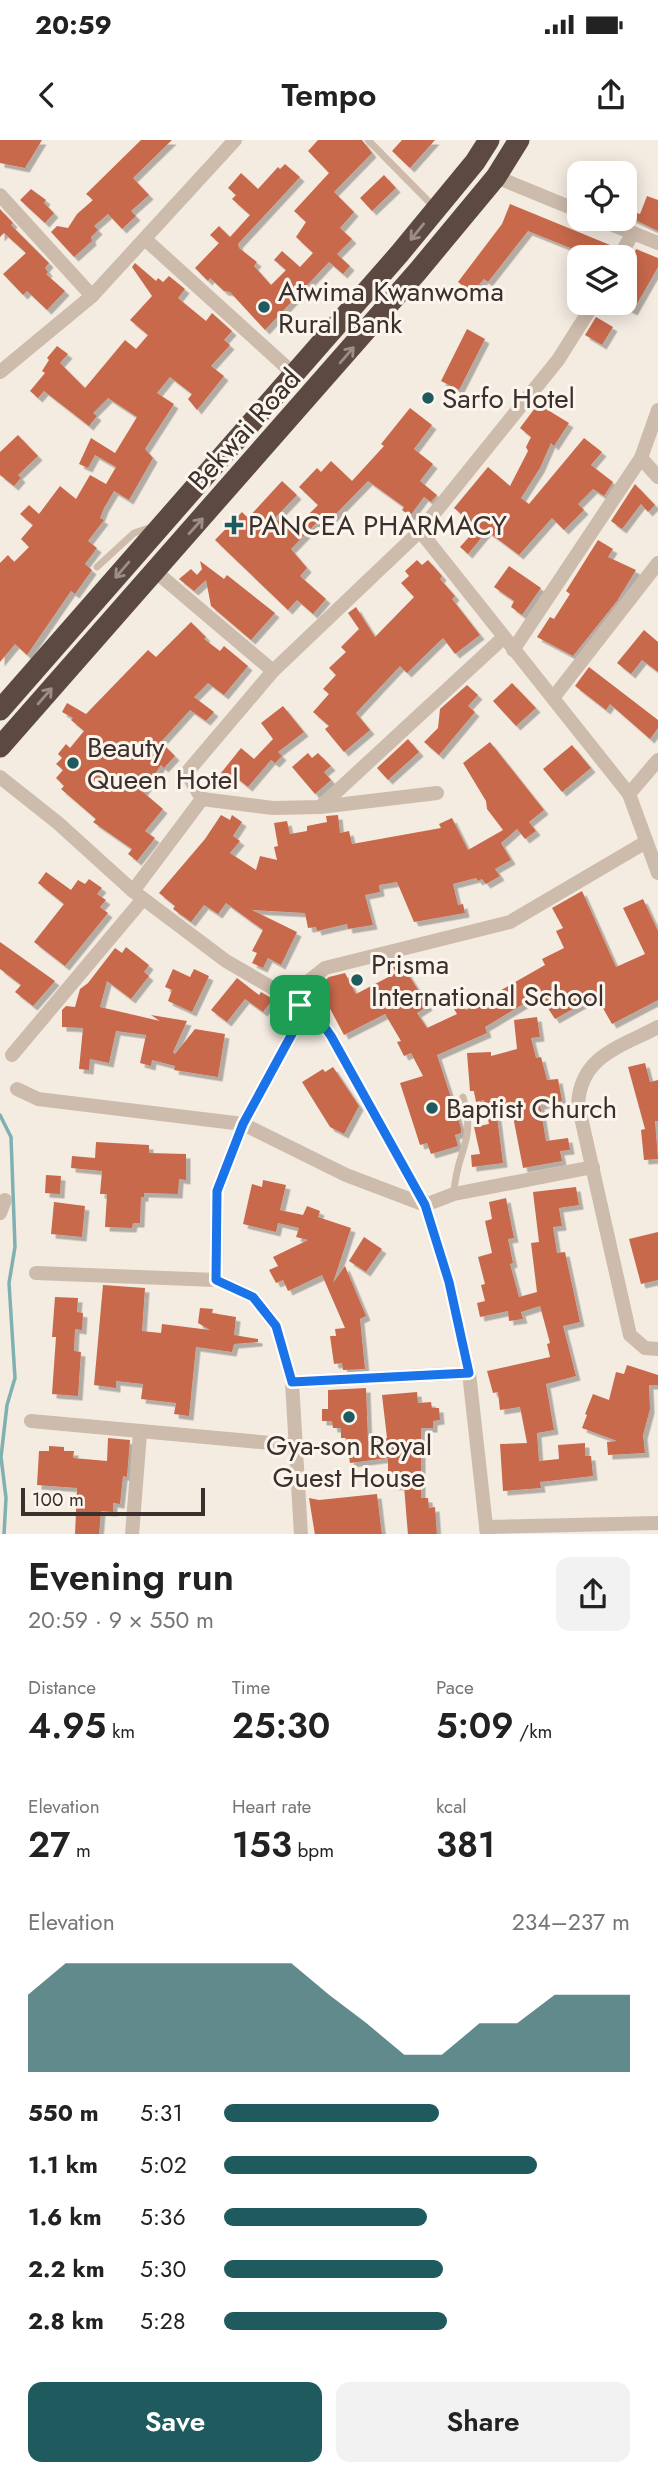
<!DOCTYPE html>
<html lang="en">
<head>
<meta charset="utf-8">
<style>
	:root { --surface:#fff; --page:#f2f2f2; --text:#222; --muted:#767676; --accent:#1f5a5e }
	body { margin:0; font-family:Jost,sans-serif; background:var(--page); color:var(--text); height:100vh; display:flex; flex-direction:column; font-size:26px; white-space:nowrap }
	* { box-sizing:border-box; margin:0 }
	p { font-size:23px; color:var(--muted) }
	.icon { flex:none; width:38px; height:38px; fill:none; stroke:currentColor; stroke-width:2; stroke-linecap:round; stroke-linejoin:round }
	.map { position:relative; height:1394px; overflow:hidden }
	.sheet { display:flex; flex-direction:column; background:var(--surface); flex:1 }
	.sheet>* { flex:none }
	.controls { position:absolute; left:567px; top:21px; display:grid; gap:14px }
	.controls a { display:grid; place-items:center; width:70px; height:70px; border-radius:14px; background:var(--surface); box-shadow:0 4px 18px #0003; font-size:35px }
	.scale { position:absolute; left:21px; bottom:18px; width:184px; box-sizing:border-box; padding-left:7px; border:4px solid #3b302b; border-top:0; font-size:19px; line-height:24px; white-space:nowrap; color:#3b302b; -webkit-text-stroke:5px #fbf5ee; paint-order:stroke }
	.pin { position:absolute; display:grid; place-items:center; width:60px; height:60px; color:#fff; margin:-30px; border-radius:14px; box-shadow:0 4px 10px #0006 }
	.round { display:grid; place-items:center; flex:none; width:74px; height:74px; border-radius:14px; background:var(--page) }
	.overview { display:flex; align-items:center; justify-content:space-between; height:119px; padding:0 28px }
	h1 { font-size:38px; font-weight:600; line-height:52px }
	.metrics { display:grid; grid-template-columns:repeat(3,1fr); gap:10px; height:119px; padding:7px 28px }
	.metrics div { display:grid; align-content:center }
	.metrics b { font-size:35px; font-weight:600 }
	.metrics small { font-size:19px; font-weight:400 }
	.metrics p { font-size:19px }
	.chart { height:196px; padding:14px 28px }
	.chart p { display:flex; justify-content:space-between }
	.chart svg { width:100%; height:126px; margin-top:7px; fill:var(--accent); opacity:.7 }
	.action { display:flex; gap:14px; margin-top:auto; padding:14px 28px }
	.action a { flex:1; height:80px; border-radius:14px; background:var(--accent); color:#fff; font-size:28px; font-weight:600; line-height:80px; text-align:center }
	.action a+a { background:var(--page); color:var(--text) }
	ul { padding:0 28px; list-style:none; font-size:23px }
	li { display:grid; grid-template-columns:112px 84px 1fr; align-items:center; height:52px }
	li i { height:18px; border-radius:9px; background:var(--accent) }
	.status { display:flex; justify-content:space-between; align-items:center; height:49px; padding:0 35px; background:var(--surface); direction:ltr }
	.status svg { height:19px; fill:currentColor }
	header { display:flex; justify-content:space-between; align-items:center; height:91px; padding:0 28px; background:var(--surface); font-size:32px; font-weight:600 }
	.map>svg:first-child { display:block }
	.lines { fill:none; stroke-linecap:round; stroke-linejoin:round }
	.stream { stroke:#7fb0b2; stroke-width:3.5 }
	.building { fill:#c8694b; filter:url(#shadow) }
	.lane { stroke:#cdbbac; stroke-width:7 }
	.street { stroke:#cdbbac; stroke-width:14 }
	.highway { stroke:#5c4a42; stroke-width:21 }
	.oneway { stroke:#9c8e87 }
	.route-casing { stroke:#fff; stroke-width:14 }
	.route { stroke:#1a73e8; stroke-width:9 }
	.poi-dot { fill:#1f5a5e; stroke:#fbf5ee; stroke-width:2.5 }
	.labels { text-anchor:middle; stroke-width:6; stroke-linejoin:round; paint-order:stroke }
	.poi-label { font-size:28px; fill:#3b302b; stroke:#fbf5ee; text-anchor:start }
	.street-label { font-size:28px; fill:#3b302b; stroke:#fbf5ee }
</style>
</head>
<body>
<div class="status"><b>20:59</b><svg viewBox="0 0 49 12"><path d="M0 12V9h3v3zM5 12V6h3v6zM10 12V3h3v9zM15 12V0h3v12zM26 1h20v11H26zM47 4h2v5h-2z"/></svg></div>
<header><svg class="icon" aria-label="back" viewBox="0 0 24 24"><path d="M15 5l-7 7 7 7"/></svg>Tempo<svg class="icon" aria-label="share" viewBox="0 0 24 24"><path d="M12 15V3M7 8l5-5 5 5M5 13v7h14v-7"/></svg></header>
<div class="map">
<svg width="658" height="1395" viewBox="0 0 658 1395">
	<defs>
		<filter id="shadow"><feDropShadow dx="4.5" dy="4.5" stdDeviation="0" flood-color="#0004"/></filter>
	</defs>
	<rect width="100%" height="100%" fill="#f4ebe1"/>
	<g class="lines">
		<polyline class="stream" points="0,975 11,997 15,1107 9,1143 15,1238 7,1265 1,1317 6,1358 4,1395"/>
	</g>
	<g class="building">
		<polygon points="0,0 42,0 25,28 0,23"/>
		<polygon points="141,0 172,0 133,38 149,55 131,71 136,76 122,89 108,74 94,86 98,90 91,97 92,101 74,117 51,92 57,86 68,88 77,74 93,60 86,54"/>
		<polygon points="318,0 362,0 372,13 334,52 354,72 340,88 352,99 337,114 350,126 343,134 329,122 265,190 230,152 224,151 210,138 208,141 195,128 219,103 210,95 219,86 230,97 250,75 232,59 236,55 228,48 241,33 258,49 278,27 280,29 285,24 300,37 238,104 239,108 257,122 254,126 271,145 286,130 274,120 282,111 300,127 313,113 296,97 306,82 294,71 329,33 308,11"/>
		<polygon points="402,0 435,0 410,28 392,11"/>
		<polygon points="384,35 396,48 372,71 360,58"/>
		<polygon points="31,49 46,60 44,63 54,73 45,83 20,60"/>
		<polygon points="647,56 658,60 658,91 625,75 625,69 640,74"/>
		<polygon points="510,64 610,105 605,117 593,117 528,91 488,142 484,139 472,153 458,142 502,84"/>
		<polygon points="0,69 13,83 11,85 49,123 45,128 48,132 46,134 65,151 47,170 27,151 23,155 3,134 26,113 4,93 0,97"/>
		<polygon points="636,109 658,118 658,127 633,171 625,167 625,125 630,127"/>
		<polygon points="135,123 156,141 158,138 163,142 169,136 185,149 178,158 206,181 212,173 232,191 224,200 230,205 211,226 224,236 197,270 188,259 192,254 170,237 157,253 174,264 145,309 153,318 129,360 114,351 104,368 100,378 104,380 88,401 97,408 85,424 92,430 75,454 71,451 27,515 15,504 0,522 0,423 8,415 14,422 29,407 21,399 33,385 20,374 29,365 39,374 60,346 76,359 90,335 106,344 116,327 95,315 88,328 79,324 91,298 115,313 137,277 108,258 93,273 97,276 89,286 44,251 38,258 30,251 45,233 42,231 49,220 47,218 57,206 68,214 60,223 85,248 125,200 136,209 148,195 130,180 152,156 132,127"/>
		<polygon points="596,177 613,187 602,205 585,195"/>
		<polygon points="467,189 485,199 459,250 441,241"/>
		<polygon points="538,264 569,283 554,306 551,303 540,328 521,358 529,364 584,298 602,312 591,325 613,342 604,356 593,349 578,364 584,370 564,390 552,378 519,415 487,391 468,414 460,407 477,388 454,368 488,327 510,346 528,311 526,307 531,297 520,288"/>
		<polygon points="410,268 432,285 414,309 433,324 420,341 437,355 431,362 424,357 410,376 402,370 404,367 368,341 332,378 326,373 291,409 307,428 300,436 326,459 313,474 297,460 288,470 215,400 242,372 248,378 282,341 297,355 274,379 296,387 318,365 299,347 317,328 321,332 331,321 352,341 384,306 381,304"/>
		<polygon points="18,295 38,316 18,335 21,338 14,346 0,335 0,312"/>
		<polygon points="635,344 655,365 648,372 641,364 622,389 611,381"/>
		<polygon points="598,400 613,409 608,417 636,430 617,461 573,516 537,497 550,477 554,479 570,454 566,451"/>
		<polygon points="417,420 422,425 428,420 442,436 440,439 455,456 452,459 480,495 455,514 443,498 407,533 400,526 356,573 370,590 344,612 325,589 329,586 313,572 329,554 323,549 336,535 329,528 346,512 341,507 359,489 348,473 356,467 375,497 414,457 401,443 409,436 405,431"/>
		<polygon points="200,421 224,439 227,435 275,473 251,500 211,466 206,440 194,451 179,439 191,429 197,435 202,429"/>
		<polygon points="509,426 541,448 522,475 511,467 514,461 494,447"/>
		<polygon points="191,482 206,497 204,499 220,511 224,506 248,526 224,555 208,543 194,557 214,572 206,581 190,570 161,602 175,616 164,628 161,625 143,652 163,669 145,691 155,698 137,721 128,714 132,709 93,682 96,679 61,649 64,646 56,638 63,630 56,624 62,618 58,614 66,604 70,608 84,591 71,580 73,578 62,572 67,563 86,574 148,510 156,517"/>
		<polygon points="644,490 658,502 658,532 642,520 631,534 617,523"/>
		<polygon points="589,527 658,580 658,588 650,599 610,564 606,570 575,546"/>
		<polygon points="512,543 536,568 516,586 493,561"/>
		<polygon points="467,545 478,555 468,566 475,572 439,615 424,602 438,588 440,569"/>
		<polygon points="283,566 304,592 278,612 282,616 275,623 271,620 248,647 233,635 229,640 221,633 241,608 254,619 273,599 261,583"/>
		<polygon points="408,599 419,612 388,640 377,628"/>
		<polygon points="490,602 544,670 529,682 536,691 525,699 517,689 501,703 511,720 495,729 500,736 486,744 482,739 478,741 476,738 453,744 458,765 463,764 465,773 414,782 397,742 379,745 380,752 365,755 373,785 348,789 347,784 317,791 316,787 308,788 305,773 252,770 297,792 281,825 268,818 263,828 252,823 257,813 252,811 263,790 226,763 218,774 204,765 191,782 173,769 175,766 159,753 205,699 221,675 230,680 232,675 242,682 233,696 240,701 230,713 256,730 260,716 277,720 274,707 278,706 274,683 287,681 290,694 307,691 307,686 327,682 326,676 338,675 340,693 349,691 352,704 441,688 439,684 452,678 468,710 503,690 487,669 486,661 463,623"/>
		<polygon points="572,605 591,628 562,652 543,629"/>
		<polygon points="308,613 312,618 318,613 331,626 324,632 331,640 315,654 292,627"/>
		<polygon points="46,732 71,750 78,740 85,744 89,739 102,748 97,754 106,760 100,767 108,773 65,826 34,802 64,764 38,743"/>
		<polygon points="582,751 616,827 645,814 623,768 643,759 658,791 658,860 612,884 596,856 555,879 534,847 535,857 485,887 487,893 437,915 461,988 461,993 455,995 458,1006 431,1014 427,1003 420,1005 400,943 423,936 411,913 404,916 397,902 401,901 385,874 344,895 318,846 329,837 345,833 356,854 396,833 392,826 400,821 428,866 417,873 427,888 457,874 454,869 463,864 466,870 545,825 542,819 564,808 556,791 563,788 552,768"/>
		<polygon points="0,802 55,841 33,866 15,852 21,845 0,829"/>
		<polygon points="126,807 149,825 144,832 149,836 131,859 107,841 100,867 160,881 151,875 187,881 173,912 175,914 195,889 225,894 218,937 174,930 175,926 152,920 151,926 140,923 146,895 116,891 109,923 90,919 89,930 79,929 83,888 62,887 62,870 66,866 75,867 80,849 88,843 115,808 122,813"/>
		<polygon points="173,829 190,837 194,829 209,836 192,872 168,861 172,850 165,847"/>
		<polygon points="237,838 259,855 261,852 273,859 263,872 245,859 227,882 211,870"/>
		<polygon points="537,877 540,897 531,898 536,918 541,917 547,940 558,939 562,961 540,965 546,1001 568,998 570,1010 560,1011 562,1021 523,1028 511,966 496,969 503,1023 472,1027 471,1015 480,1014 474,987 489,984 484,960 476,962 474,951 470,951 467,913 491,912 491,916 517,909 514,880"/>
		<polygon points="645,923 650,942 658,940 658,981 655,981 658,1019 644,1020 641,990 645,989 628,927"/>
		<polygon points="333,927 359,966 344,994 330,987 302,942 323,929 325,932"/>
		<polygon points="96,1002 149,1005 149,1013 186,1014 186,1040 179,1039 178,1054 144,1053 144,1057 141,1057 140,1083 133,1083 132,1088 105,1087 107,1054 100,1054 102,1031 71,1028 72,1016 95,1018"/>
		<polygon points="46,1035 61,1036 60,1054 45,1053"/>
		<polygon points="263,1040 286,1045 280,1070 303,1075 307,1066 320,1071 318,1077 351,1088 333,1143 345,1126 366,1176 360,1179 365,1229 343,1230 342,1223 334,1224 330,1196 336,1196 335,1189 345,1188 322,1135 288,1151 283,1140 276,1143 269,1130 278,1126 273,1117 308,1100 296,1097 299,1088 278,1083 276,1092 243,1084 252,1044 262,1047"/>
		<polygon points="576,1047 579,1065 559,1068 562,1086 553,1087 557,1113 565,1112 580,1182 563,1186 576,1236 546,1244 554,1290 537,1293 539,1321 559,1319 558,1305 585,1303 585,1316 591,1316 593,1336 540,1342 541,1348 503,1351 500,1304 527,1303 520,1267 500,1270 498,1252 493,1253 487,1231 550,1217 547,1204 550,1203 540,1166 521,1172 523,1179 509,1181 508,1171 480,1177 477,1163 485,1161 481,1145 485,1144 478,1117 492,1113 485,1081 492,1079 489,1062 506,1058 514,1098 508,1099 513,1123 510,1124 519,1157 537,1152 531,1103 539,1102 533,1052"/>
		<polygon points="54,1062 85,1066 82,1097 51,1094"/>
		<polygon points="658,1092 658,1140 641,1144 629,1099"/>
		<polygon points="364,1097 382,1109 366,1132 349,1121"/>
		<polygon points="103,1145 145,1148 142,1191 161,1193 162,1184 210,1190 198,1183 200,1168 213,1169 212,1173 236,1177 234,1195 258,1199 258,1202 234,1204 232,1212 196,1207 189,1276 174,1274 176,1263 141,1259 143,1244 116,1241 116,1248 94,1245"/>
		<polygon points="55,1157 78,1158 77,1172 83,1173 82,1190 75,1189 74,1211 81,1212 78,1256 52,1254 56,1197 52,1197"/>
		<polygon points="627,1225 658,1235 658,1245 649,1245 650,1269 643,1295 645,1313 608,1315 607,1302 617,1301 582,1288 587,1275 585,1274 593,1254 609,1260 616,1232 624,1234"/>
		<polygon points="366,1248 368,1301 387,1298 382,1255 417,1252 418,1263 431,1262 432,1268 439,1268 440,1280 433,1281 433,1288 421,1288 421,1358 428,1358 429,1368 435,1367 437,1395 408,1395 404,1346 388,1345 388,1318 350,1323 346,1298 341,1298 341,1288 333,1288 332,1281 322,1281 322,1269 328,1269 328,1250"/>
		<polygon points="108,1298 130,1300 127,1337 123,1336 120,1364 113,1363 113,1372 101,1371 99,1395 75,1395 77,1348 37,1345 39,1311 49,1311 49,1306 64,1307 64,1311 74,1311 73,1318 107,1321"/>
		<polygon points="377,1354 382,1395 315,1395 309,1358 319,1360"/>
	</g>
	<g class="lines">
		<g class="lane">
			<polyline points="368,0 434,67"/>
			<polyline points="97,427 134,393 152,387"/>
			<path d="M454,1053c2,-43 23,-51 9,-96"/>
		</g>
		<g class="street">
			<polyline points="496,37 579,71"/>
			<polyline points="0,55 92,156"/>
			<polyline points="598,79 658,103"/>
			<polyline points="146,100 295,235"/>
			<polyline points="619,117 633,93"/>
			<polyline points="0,232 92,156 235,0"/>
			<polyline points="641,318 658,337"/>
			<polyline points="420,391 629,654 658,733"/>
			<polyline points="155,431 273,531"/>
			<polyline points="513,510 641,318 658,270"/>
			<polyline points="553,558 658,423"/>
			<polyline points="0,637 58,683 133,751 226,821 314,872 331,896 425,1065 449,1142 469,1233 487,1395"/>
			<polyline points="629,654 658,620"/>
			<polyline points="202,659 189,637 189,630 273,531 420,391 558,220 594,163"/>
			<polyline points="202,659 273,668 320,667 437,653"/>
			<polyline points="320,667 504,497"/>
			<polyline points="133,751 202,659"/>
			<path d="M658,887c-37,20 -77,28 -80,77l52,231 15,13 13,1"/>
			<polyline points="12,915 143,759"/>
			<polyline points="17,949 38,959 243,984 346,1035 425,1065 454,1054 593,1027"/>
			<polyline points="0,1073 5,1060"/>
			<polyline points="36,1133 216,1140 253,1157 276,1186 292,1242 301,1395"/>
			<polyline points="216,1140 217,1051 243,984 293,892 310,840 325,828 510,782 646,702"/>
			<polyline points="292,1242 469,1233"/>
			<polyline points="31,1281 293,1305"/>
			<polyline points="486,1387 658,1383"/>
			<polyline points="132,1395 140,1293"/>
		</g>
		<g class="highway">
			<polyline points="0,570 400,113 475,22 489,0"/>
			<polyline points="0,607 418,131 496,37 519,0"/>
		</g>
	</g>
	<defs><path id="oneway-shaft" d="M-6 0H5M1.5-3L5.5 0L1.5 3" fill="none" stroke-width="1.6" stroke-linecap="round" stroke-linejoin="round" transform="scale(1.75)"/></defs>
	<g class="oneway">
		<use href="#oneway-shaft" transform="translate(417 92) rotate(129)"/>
		<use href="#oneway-shaft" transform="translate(347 215) rotate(-49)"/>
		<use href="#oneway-shaft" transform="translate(196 386) rotate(-48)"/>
		<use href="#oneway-shaft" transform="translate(122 430) rotate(131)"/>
		<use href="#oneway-shaft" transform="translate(45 556) rotate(-49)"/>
	</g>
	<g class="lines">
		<g class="route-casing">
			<polygon id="route" points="300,865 314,872 331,896 425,1065 449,1142 469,1233 292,1242 276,1186 253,1157 216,1140 217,1051 243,984 293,892"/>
		</g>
		<use href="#route" class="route"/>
	</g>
	<g class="poi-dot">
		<circle cx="264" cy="167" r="7"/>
		<circle cx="428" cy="258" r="7"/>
		<path d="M230.5 374.5h7v7h7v7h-7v7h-7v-7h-7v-7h7z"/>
		<circle cx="73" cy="623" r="7"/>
		<circle cx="357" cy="840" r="7"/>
		<circle cx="432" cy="968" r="7"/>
		<circle cx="349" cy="1277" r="7"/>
	</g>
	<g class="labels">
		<g class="poi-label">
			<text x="278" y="161">Atwima Kwanwoma<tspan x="278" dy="32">Rural Bank</tspan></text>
			<text x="442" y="268">Sarfo Hotel</text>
			<text x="248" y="395">PANCEA PHARMACY</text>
			<text x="87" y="617">Beauty<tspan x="87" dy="32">Queen Hotel</tspan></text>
			<text x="371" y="834">Prisma<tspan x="371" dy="32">International School</tspan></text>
			<text x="446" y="978">Baptist Church</text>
			<text x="349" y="1315" text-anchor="middle">Gya-son Royal<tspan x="349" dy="32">Guest House</tspan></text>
		</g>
		<g class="street-label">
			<text transform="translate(244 289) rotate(-48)" y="10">Bekwai Road</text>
		</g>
	</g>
</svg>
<div class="controls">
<a><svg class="icon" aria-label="locate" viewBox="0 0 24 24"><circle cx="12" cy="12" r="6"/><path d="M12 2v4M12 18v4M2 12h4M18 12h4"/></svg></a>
<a><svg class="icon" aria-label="layers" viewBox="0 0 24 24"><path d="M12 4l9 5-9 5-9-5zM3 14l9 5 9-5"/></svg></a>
</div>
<div class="scale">100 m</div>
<div class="pin" style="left:300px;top:865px;background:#1e9e55"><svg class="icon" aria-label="arrive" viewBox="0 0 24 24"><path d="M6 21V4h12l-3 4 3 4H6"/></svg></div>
</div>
<section class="sheet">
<div class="overview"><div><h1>Evening run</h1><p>20:59 · 9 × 550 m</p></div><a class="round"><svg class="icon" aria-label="share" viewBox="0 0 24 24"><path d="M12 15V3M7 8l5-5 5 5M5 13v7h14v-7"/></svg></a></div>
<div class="metrics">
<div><p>Distance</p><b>4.95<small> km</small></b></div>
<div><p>Time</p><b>25:30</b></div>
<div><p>Pace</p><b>5:09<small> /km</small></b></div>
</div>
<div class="metrics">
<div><p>Elevation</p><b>27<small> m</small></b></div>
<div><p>Heart rate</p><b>153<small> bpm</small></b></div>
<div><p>kcal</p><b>381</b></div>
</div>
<div class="chart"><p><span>Elevation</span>234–237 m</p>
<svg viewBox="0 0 160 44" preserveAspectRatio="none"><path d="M0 44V17L10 6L20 6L30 6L40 6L50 6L60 6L70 6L80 17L90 27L100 38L110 38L120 27L130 27L140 17L150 17L160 17V44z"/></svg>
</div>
<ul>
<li><b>550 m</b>5:31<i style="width:53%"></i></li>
<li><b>1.1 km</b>5:02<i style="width:77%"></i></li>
<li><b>1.6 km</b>5:36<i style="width:50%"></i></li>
<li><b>2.2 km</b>5:30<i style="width:54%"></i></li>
<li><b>2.8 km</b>5:28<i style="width:55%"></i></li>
</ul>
<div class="action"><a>Save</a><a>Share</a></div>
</section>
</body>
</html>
